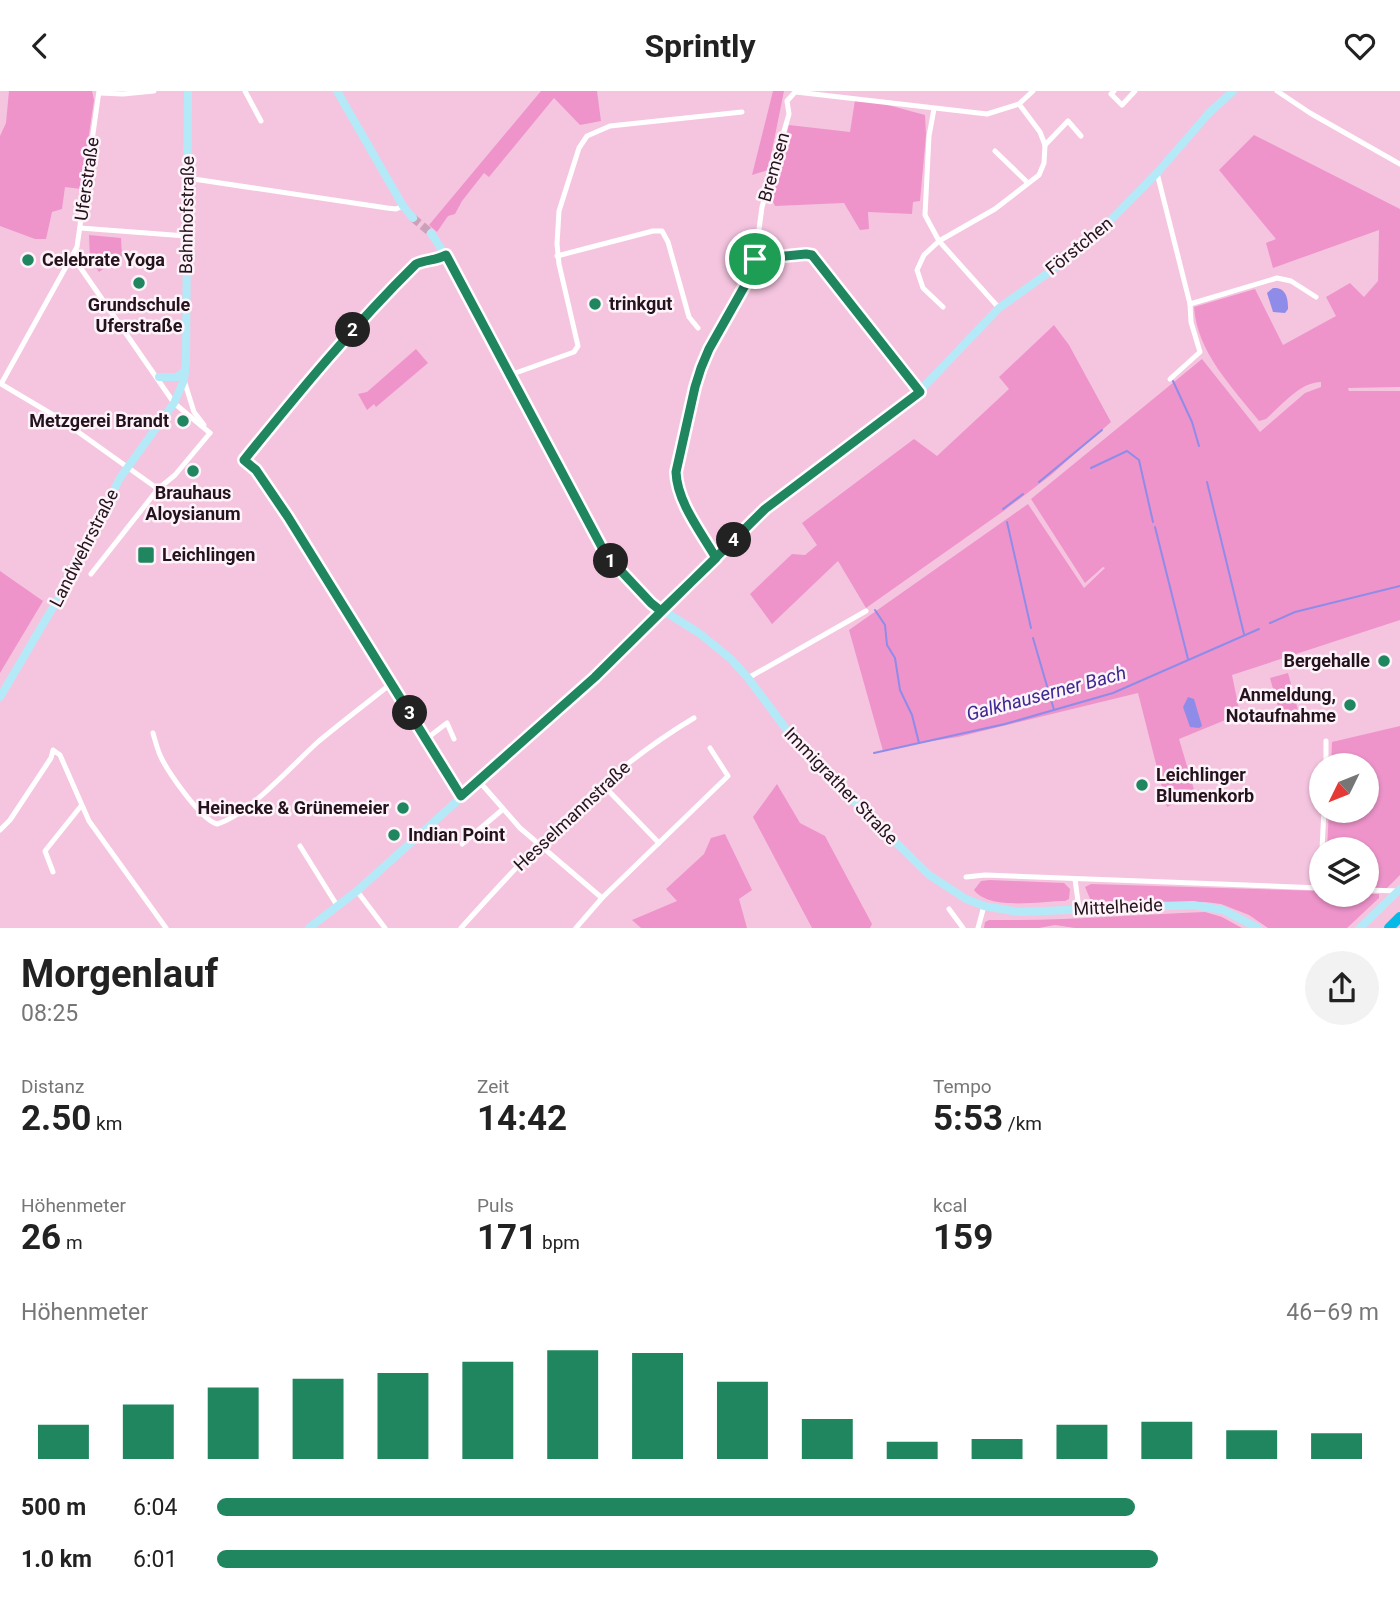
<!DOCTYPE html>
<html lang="de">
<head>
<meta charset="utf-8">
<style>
	:root { --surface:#fff; --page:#f2f2f2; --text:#222; --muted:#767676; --accent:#208660 }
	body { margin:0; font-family:Roboto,sans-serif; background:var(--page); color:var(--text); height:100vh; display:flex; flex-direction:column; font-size:26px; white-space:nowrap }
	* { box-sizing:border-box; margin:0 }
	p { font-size:23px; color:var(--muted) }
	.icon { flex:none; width:38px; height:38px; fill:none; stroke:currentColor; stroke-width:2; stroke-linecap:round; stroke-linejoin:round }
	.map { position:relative; height:837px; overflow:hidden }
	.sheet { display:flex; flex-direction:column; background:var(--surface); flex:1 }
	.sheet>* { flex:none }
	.needle { width:46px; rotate:227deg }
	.buttons { position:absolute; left:1309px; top:662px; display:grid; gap:14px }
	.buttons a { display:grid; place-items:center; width:70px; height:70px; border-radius:50%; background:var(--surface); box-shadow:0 2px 5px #0004; font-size:35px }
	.pin { position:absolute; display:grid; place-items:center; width:60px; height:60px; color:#fff; margin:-30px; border:4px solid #fff; border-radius:50%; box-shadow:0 2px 7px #0007 }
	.km { position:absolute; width:35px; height:35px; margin:-18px; border-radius:50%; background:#222; color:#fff; font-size:19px; line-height:35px; text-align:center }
	.round { display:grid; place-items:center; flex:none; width:74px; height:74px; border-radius:37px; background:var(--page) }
	.head { display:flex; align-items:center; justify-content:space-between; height:119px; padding:0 21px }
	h1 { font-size:38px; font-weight:700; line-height:52px }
	.metrics { display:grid; grid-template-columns:repeat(3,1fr); gap:10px; height:119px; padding:7px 21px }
	.metrics div { display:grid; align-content:center }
	.metrics b { font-size:35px; font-weight:700 }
	.metrics small { font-size:19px; font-weight:400 }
	.metrics p { font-size:19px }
	.chart { height:196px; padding:14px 21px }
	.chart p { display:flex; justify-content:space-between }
	.chart svg { width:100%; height:126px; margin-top:7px; stroke:var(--accent); stroke-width:6 }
	ul { padding:0 21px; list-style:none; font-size:23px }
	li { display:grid; grid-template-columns:112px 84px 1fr; align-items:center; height:52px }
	li i { height:18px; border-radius:9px; background:var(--accent) }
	header { display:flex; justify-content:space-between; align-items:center; height:91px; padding:0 21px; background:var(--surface); font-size:32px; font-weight:700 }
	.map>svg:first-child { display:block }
	.green { fill:#ee94cb }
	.water { fill:#8e8ce8 }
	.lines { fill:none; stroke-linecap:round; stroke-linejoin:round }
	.stream { stroke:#8e8ce8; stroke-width:2 }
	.secondary-tunnel { stroke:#cba1b9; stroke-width:8; stroke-dasharray:8 4; stroke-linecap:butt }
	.street { stroke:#fff; stroke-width:5 }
	.secondary { stroke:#b4eaf8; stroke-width:8 }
	.highway { stroke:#06b9e6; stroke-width:10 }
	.route-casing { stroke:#fff; stroke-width:14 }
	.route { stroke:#208660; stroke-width:9 }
	.poi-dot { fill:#208660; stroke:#fdf3f9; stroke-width:2.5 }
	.labels { text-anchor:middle; stroke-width:5; stroke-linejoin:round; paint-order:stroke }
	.street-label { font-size:18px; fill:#24131d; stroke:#fdf3f9 }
	.poi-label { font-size:18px; font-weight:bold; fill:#24131d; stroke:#fdf3f9; text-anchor:start }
	.water-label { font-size:19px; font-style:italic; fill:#3c2993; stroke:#fdf3f9 }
</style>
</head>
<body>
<header><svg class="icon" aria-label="back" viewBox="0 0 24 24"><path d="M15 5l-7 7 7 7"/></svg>Sprintly<svg class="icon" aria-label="heart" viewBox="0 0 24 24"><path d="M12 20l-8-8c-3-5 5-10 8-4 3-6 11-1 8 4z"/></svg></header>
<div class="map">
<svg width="1400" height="837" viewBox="0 0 1400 837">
	<rect width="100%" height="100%" fill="#f5c5e0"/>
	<g class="green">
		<polygon points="9,0 92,0 94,9 81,98 65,96 62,118 52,121 46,148 35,148 0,135 0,45 6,32"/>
		<polygon points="541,0 597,0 601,30 580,34 554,7 489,86 484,82 462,110 455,123 448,125 437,141 429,134"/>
		<polygon points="773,0 784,0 768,79 752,84"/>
		<polygon points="855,9 873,10 925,24 926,44 920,110 913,111 912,123 868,121 869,138 860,139 844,112 775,115 770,104 789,34 850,41"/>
		<path d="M1254,44l146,74v178l-52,1 1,3h51v229l-168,55 8,39 -61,25 16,54 -28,14 -29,-114 -180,44 -39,6 -36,8 -34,-121 179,-126 56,84 21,-20 -2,-1 -18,16 -54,-84 171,-140 58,73 45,-39 16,-6v-5c-21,0 -40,24 -55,37l-7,2c-27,-34 -62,-69 -65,-114l61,-18 28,56 53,-29 -10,-19 24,-14 14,14 14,-16 1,-51 -106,38 -7,-25 10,-4 -57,-69z"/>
		<polygon points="89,144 121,147 122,165 99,181 90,168"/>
		<polygon points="1054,234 1069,254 1111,331 1051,384 1005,419 866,517 838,470 772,533 750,503 792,463 805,464 817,454 802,432 914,348 937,365 1009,298 999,286"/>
		<polygon points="416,258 428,272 376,316 374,313 367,319 358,303 367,301"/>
		<polygon points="0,480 43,510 0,582"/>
		<polygon points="1288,582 1298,619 1280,623 1270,587"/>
		<polygon points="1400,635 1400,784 1385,799 1367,797 1367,758 1327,758 1329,719 1367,719 1367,674 1331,674 1332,651"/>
		<polygon points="777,693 800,732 825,745 872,833 870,837 812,837 753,726"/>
		<polygon points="725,743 752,799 739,808 747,837 641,837 632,829 677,810 666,798 704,763 711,747"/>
		<path d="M990,789l74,3 6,6 -1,10 -4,2c-24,0 -75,10 -91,-11l7,-9z"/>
		<polygon points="1091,793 1321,800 1321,803 1379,803 1379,807 1347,837 1268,837 1249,824 1221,813 1205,811 1091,810 1085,796"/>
		<path d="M1205,821l17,5 20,11h-167l-20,-3 -16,3h-55l1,-6 4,-2c72,1 144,-5 216,-8z"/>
	</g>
	<g class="water">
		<path d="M1273,197c13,-1 15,10 15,21l-3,4 -12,-1 -6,-19z"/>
		<polygon points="1188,606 1194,608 1202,635 1199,637 1190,636 1183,616"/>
	</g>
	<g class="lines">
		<g class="stream">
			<polyline points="1173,290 1192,331 1199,355"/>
			<polyline points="1091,377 1127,360 1139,369 1153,431"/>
			<polyline points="1039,391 1102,339"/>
			<polyline points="1207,391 1244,543"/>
			<polyline points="1003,418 1023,403"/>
			<polyline points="1007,431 1031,537"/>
			<polyline points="1155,436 1188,568"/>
			<polyline points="875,519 885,534 887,554 895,567 900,599 912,624 919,652"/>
			<polyline points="1270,532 1295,521 1400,495"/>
			<polyline points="1033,547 1054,619"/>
			<polyline points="874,662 1005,633 1113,602 1259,538"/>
		</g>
		<polyline class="secondary-tunnel" points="413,127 431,142"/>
		<g class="street">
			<polyline points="99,0 77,156 1,293 60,328 158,398"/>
			<polyline points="245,0 261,30"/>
			<polyline points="1114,0 1111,3 1122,14 1135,0"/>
			<polyline points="1277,0 1310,22 1400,73"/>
			<polyline points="796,1 987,23 1019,13 1033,0"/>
			<polyline points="100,2 123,3 154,0"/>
			<polyline points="934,18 929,45 925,124 939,150 999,217"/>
			<polyline points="1045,54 1068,30 1081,45"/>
			<polyline points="995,60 1028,92"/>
			<polyline points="1157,82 1190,213 1277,187 1291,190 1316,206"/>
			<polyline points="187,87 387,117 396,118 403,115"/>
			<polyline points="80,137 186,145"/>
			<path d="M446,164c-12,6 -19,4 -30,9 -62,61 -117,128 -171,196l10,10 57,84 149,242"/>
			<polyline points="557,165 653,140 662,140 668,151 689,226 698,237"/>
			<polyline points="73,166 174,312 210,342"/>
			<polyline points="755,168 806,163 812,164 919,301"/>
			<polyline points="943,216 923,197 917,179 924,164 939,150 995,118 1039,84 1044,72 1045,54 1040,41 1019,13"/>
			<polyline points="510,284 574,261 578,255 559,173 557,153 559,120 579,57 587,45 610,35 742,21"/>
			<polyline points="1170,288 1200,261 1191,231 1190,213"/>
			<polyline points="184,289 194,321 204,334"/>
			<polyline points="716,467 679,398 677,374 695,296 701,277 709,258 748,189 755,168 762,116 789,23 787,10 796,0"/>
			<polyline points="91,483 158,398 175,384 210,342"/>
			<polyline points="748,587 866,520"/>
			<path d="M153,642c2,7 4,15 7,22 7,16 41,65 57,69 33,-10 75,-59 102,-83 24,-20 49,-39 73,-58"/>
			<polyline points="426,648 447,632 454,648"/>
			<polyline points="1326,674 1326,650"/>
			<polyline points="478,689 520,737 602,807"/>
			<polyline points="602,693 659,752"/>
			<polyline points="0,739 10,729 51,667 53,659 60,664 89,730 166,837"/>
			<polyline points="462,753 502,719"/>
			<polyline points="300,755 338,816"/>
			<polyline points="1322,758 1324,719"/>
			<polyline points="53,781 45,760 81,715"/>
			<polyline points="966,786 985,784 1321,797"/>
			<polyline points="1075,788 1079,818"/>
			<polyline points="1321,797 1321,782"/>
			<polyline points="1367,799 1399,800"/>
			<polyline points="357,800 385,837"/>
			<polyline points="949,818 963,837"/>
			<path d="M461,837c70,-78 142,-156 233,-210"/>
			<polyline points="576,837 602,807 728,685 710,657"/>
			<polyline points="978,837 984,815"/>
		</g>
		<g class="secondary">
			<polyline points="337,0 403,115 413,127"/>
			<polyline points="431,142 453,176 598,450 616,476 651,512 699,542 731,568 748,587 801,658 929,784 966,808 984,815 1019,821 1193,814 1223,819 1258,837"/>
			<polyline points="159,286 177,286 185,280"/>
			<polyline points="0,606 62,501 120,387 174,312 184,289 186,270 188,0"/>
			<polyline points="309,837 357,800 595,586 765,418 911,309 999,217 1076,162 1097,143 1157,82 1209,22 1233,0"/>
			<polyline points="1360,837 1400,798"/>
		</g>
		<polyline class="highway" points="1389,837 1400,826"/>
	</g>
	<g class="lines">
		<g class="route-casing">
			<path id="route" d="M755,168l-7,21 -39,69 -8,19 -6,19 -19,85c1,30 25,60 40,86l-55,53 -10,-8 -45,-48 -160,-300c-11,6 -19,4 -30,9 -62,61 -117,128 -172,196l12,10 32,47 173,279 134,-119 170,-168 155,-117 -108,-137 -6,-1 -51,5"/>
		</g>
		<use href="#route" class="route"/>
	</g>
	<g class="poi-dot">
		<circle cx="28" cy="169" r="7"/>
		<circle cx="139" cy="192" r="7"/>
		<circle cx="595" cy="213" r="7"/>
		<circle cx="183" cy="330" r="7"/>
		<circle cx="193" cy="380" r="7"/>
		<rect x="137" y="455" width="18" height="18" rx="3.5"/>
		<circle cx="1384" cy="570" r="7"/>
		<circle cx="1350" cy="614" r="7"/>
		<circle cx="1142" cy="694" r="7"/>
		<circle cx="403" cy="717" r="7"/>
		<circle cx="394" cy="744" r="7"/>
	</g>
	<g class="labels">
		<g class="street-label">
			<text transform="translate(774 76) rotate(-74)" y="6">Bremsen</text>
			<text transform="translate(87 88) rotate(-82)" y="6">Uferstraße</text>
			<text transform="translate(187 124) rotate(-89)" y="6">Bahnhofstraße</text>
			<text transform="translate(1079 155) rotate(-39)" y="6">Förstchen</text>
			<text transform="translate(84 457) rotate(-63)" y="6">Landwehrstraße</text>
			<text transform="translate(841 695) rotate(46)" y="6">Immigrather Straße</text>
			<text transform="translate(572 725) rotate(-43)" y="6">Hesselmannstraße</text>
			<text transform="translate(1118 816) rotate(-3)" y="6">Mittelheide</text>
		</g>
		<g class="poi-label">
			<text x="42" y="175">Celebrate Yoga</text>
			<text x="609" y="219">trinkgut</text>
			<text x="139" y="220" text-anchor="middle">Grundschule<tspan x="139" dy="21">Uferstraße</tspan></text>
			<text x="169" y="336" text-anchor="end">Metzgerei Brandt</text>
			<text x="193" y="408" text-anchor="middle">Brauhaus<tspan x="193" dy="21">Aloysianum</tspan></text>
			<text x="162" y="470">Leichlingen</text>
			<text x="1370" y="576" text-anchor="end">Bergehalle</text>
			<text x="1336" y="610" text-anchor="end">Anmeldung,<tspan x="1336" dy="21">Notaufnahme</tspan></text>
			<text x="1156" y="690">Leichlinger<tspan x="1156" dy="21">Blumenkorb</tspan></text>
			<text x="389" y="723" text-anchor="end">Heinecke &amp; Grünemeier</text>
			<text x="408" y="750">Indian Point</text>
		</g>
		<g class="water-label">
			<text transform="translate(1046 602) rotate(-15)" y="7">Galkhauserner Bach</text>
		</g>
	</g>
</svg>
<div class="buttons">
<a><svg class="needle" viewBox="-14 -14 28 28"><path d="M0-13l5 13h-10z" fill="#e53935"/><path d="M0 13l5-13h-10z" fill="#767676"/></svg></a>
<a><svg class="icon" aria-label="layers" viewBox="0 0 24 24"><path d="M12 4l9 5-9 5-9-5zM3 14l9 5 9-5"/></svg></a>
</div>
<div class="pin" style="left:755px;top:168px;background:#1e9e55"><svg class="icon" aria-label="arrive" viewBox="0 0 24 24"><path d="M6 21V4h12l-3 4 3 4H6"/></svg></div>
<b class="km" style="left:611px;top:470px">1</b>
<b class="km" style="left:353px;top:239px">2</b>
<b class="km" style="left:410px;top:622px">3</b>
<b class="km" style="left:734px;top:449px">4</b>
</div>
<section class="sheet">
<div class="head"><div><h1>Morgenlauf</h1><p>08:25</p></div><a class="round"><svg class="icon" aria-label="share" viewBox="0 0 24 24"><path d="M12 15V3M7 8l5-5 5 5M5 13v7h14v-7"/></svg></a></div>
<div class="metrics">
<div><p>Distanz</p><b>2.50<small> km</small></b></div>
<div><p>Zeit</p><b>14:42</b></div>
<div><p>Tempo</p><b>5:53<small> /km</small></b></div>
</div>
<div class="metrics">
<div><p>Höhenmeter</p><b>26<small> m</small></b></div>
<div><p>Puls</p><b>171<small> bpm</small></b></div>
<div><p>kcal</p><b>159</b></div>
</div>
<div class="chart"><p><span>Höhenmeter</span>46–69 m</p>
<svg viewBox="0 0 160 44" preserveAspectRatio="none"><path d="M5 44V32M15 44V25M25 44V19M35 44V16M45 44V14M55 44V10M65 44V6M75 44V7M85 44V17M95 44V30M105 44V38M115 44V37M125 44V32M135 44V31M145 44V34M155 44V35"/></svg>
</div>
<ul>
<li><b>500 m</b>6:04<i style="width:79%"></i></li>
<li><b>1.0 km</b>6:01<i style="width:81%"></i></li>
</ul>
</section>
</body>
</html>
